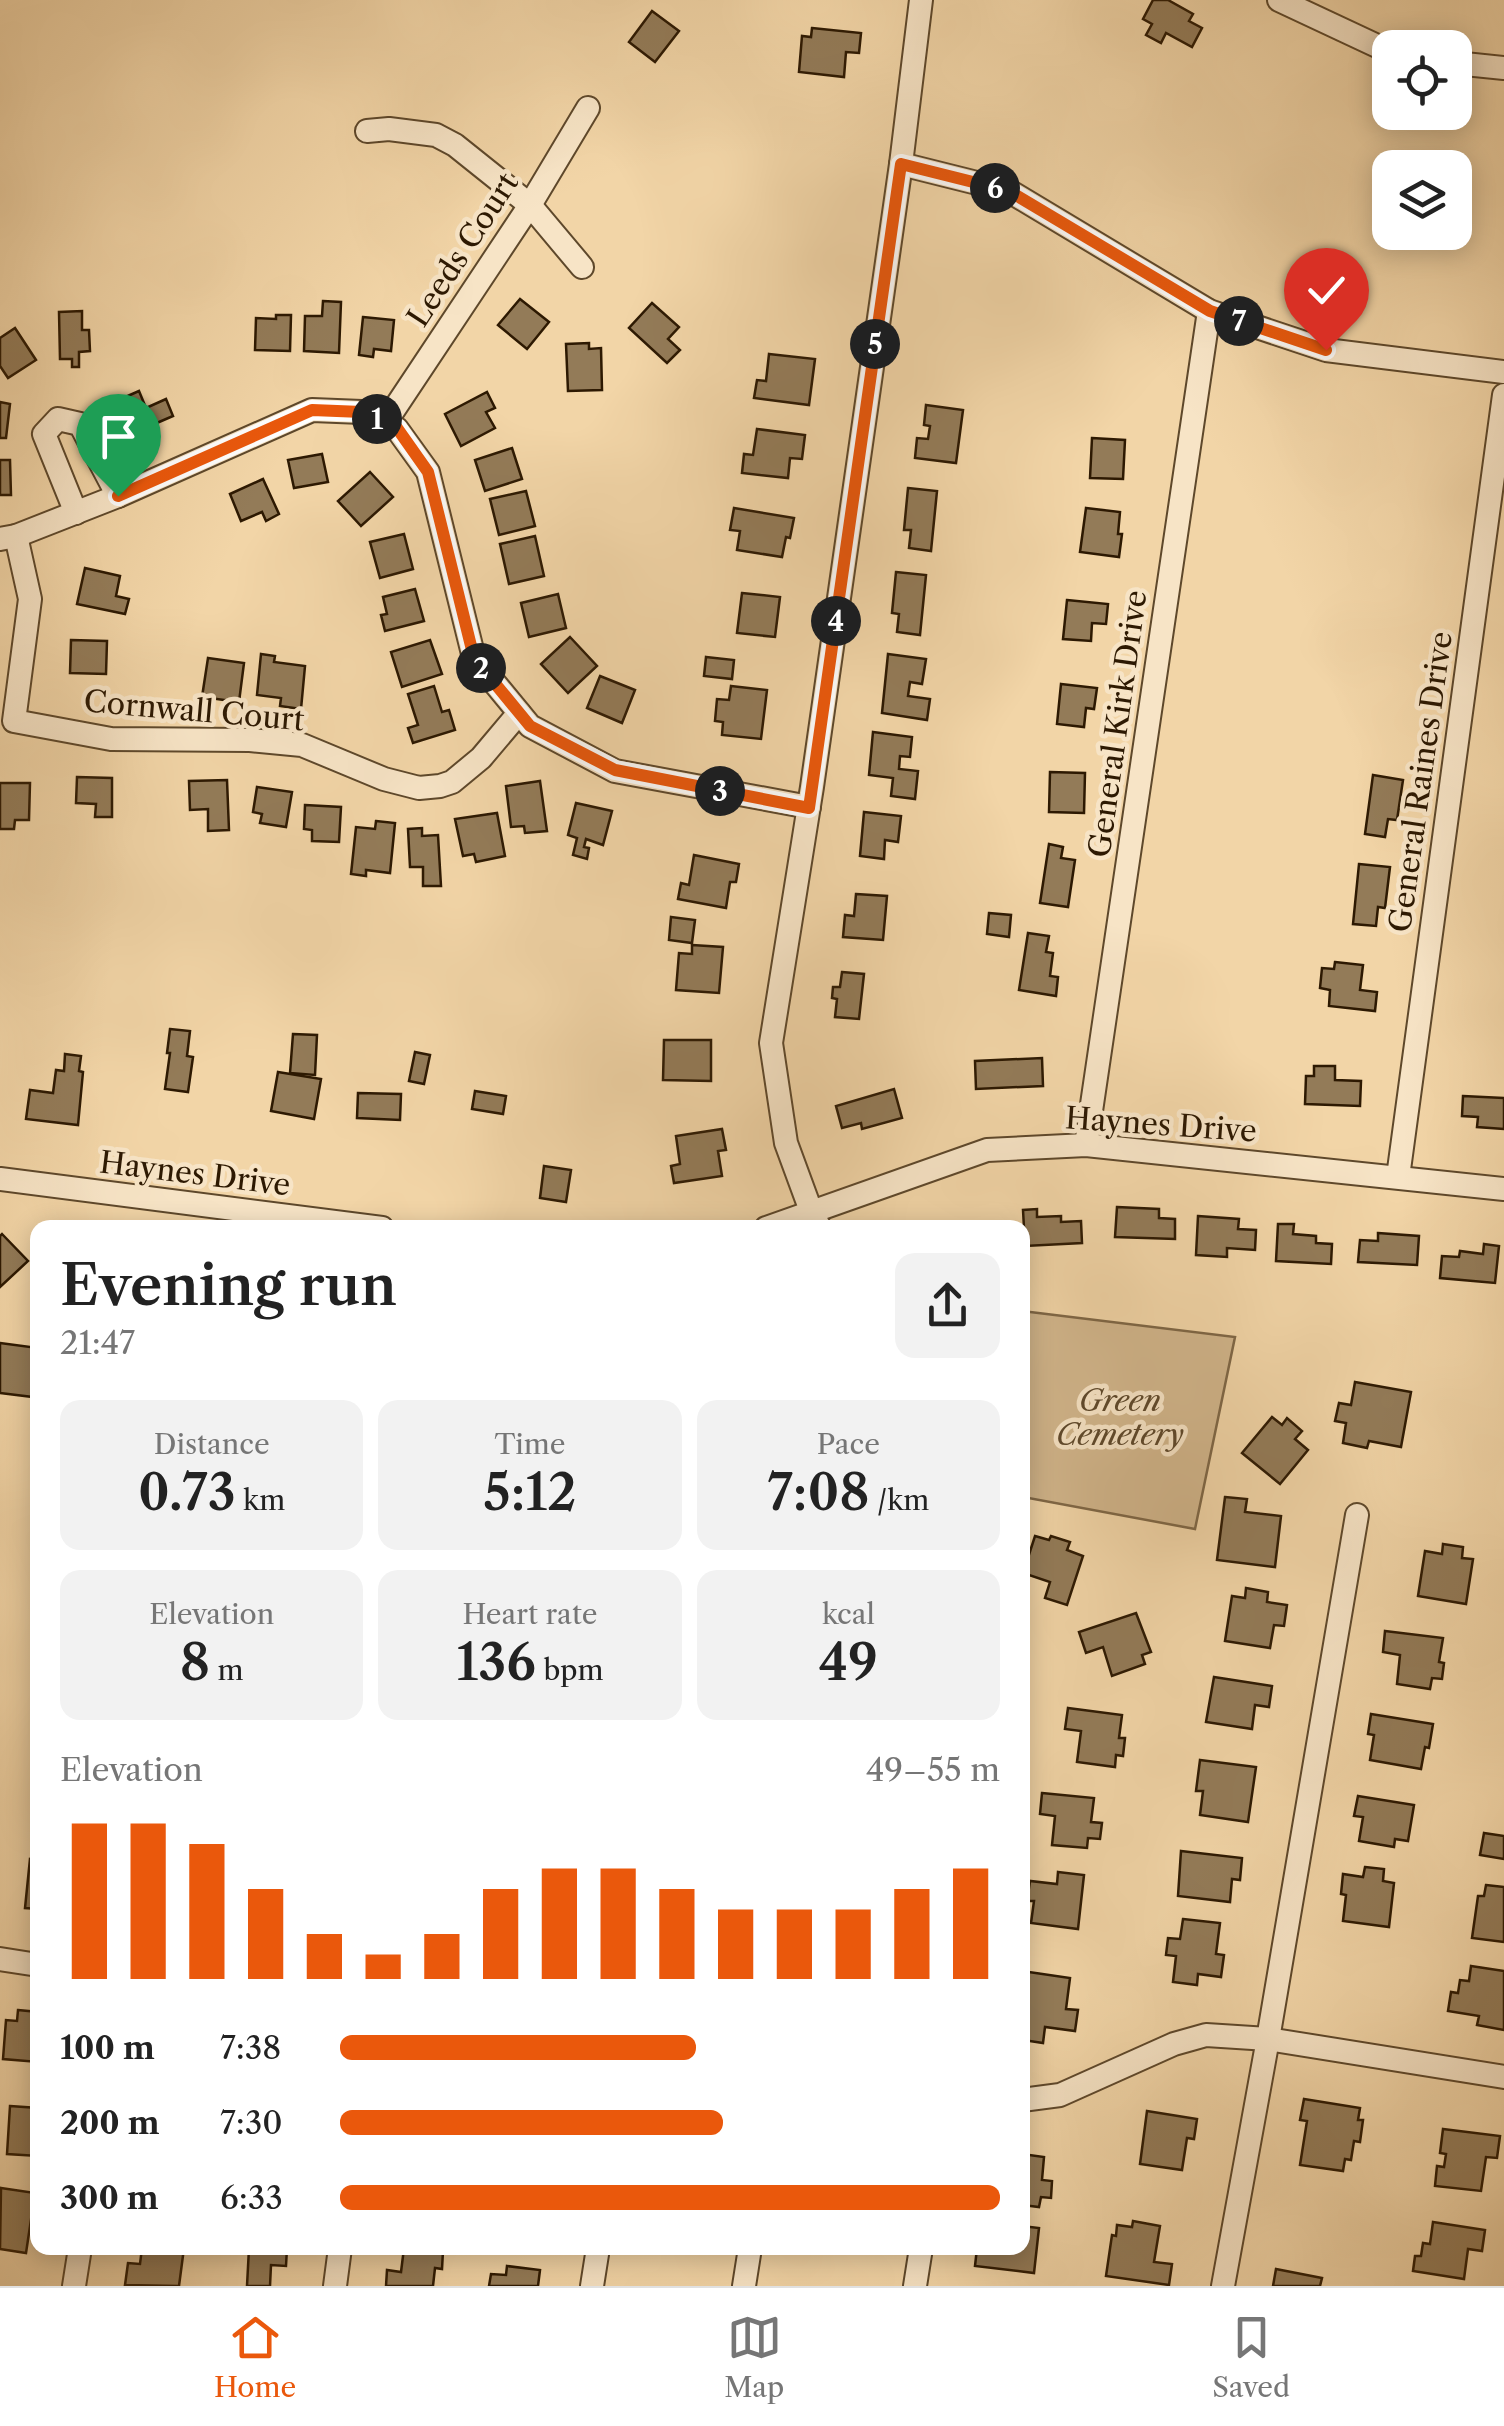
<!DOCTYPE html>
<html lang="en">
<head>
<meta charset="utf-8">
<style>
	:root { --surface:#fff; --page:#f2f2f2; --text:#222; --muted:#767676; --line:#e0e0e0; --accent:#ea580c }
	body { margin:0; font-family:"Libre Caslon Text",serif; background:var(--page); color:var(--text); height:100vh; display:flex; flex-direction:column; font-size:38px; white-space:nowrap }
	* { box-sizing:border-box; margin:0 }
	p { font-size:32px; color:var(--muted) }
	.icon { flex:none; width:55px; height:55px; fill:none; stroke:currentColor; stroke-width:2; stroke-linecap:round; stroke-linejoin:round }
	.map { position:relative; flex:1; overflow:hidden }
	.side { position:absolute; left:30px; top:1220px; width:1000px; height:1035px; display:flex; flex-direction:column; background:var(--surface); border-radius:20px; box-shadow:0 5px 25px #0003 }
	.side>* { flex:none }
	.controls { position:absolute; left:1372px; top:30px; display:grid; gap:20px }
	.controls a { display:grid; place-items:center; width:100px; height:100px; border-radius:20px; background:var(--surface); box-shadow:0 5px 25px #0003; font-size:50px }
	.pin { position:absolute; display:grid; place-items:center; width:85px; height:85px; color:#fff; margin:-102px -42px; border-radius:50% 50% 50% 0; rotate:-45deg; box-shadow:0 0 10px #0007 }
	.pin .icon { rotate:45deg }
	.km { position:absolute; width:50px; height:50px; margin:-25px; border-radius:50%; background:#222; color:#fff; font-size:28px; line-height:50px; text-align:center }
	.round { display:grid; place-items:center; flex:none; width:105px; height:105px; border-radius:20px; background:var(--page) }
	.overview { display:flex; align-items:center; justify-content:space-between; height:170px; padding:0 30px }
	h1 { font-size:55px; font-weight:600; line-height:75px }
	.figures { display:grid; grid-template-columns:repeat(3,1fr); gap:15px; height:170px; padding:10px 30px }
	.figures div { display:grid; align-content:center; border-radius:20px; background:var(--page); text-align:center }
	.figures b { font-size:50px; font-weight:600 }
	.figures small { font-size:28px; font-weight:400 }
	.figures p { font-size:28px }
	.chart { height:280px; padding:20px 30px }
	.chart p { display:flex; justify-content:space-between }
	.chart svg { width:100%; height:180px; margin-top:10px; stroke:var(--accent); stroke-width:6 }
	ul { padding:0 30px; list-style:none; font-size:32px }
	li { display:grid; grid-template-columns:160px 120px 1fr; align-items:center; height:75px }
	li i { height:25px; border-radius:12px; background:var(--accent) }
	.menu { display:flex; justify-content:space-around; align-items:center; height:140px; border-top:2px solid var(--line); background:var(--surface); font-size:28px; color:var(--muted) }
	.menu a { display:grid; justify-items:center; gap:5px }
	.menu .active { color:var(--accent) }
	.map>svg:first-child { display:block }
	.green { fill:#d1b58b; stroke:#7f6746; stroke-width:2.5 }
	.building { fill:#937b58; stroke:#2d1902; stroke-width:2.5 }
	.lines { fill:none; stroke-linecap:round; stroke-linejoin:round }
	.minor-casing { stroke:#5e482b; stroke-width:26 }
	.minor { stroke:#f7e4c6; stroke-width:22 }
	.route-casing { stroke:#fff; stroke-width:20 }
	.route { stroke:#ea580c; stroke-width:12 }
	.labels { text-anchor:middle; stroke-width:9; stroke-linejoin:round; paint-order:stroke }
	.street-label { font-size:30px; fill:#2d1902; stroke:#f7e4c6 }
	.park-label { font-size:30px; font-style:italic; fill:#5e482b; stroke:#f7e4c6 }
</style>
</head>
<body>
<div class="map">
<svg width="1504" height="2286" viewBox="0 0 1504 2286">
	<rect width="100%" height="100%" fill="#f2d5a7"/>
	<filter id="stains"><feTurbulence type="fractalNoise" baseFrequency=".002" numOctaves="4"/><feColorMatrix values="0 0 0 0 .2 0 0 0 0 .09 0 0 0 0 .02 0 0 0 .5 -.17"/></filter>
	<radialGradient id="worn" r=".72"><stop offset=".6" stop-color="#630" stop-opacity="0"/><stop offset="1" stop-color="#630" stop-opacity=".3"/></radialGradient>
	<polygon class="green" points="1022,1311 1235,1337 1195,1529 1023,1497"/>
	<g class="building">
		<polygon points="1153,0 1168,0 1193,14 1189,21 1202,28 1192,47 1166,33 1161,43 1146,35 1152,24 1143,19"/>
		<polygon points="652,11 679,31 655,62 629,42"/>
		<polygon points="812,28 861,33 859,53 846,52 844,77 799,72 802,36 811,37"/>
		<polygon points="520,299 549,322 527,349 498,325"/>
		<polygon points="323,301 341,302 339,353 304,351 305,316 322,316"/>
		<polygon points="652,303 679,327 668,339 680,350 667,363 629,328"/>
		<polygon points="82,311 82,330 89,330 90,351 79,352 79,367 72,367 72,359 60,359 59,312"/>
		<polygon points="276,315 291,315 290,351 255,350 256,318 276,319"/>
		<polygon points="363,317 394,320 391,351 374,349 373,357 359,355"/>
		<polygon points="15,328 36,360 8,378 0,366 0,338"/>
		<polygon points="589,343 589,349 601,348 602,390 568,391 566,344"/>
		<polygon points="769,354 815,359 809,405 754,398 757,380 766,381"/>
		<polygon points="139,391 146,408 166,399 173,416 129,435 114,402"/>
		<polygon points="487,392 495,408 486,412 495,428 461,446 445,414"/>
		<polygon points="0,402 10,404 6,438 0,438"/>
		<polygon points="926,405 963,410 956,463 915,458 917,438 928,439 930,426 924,425"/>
		<polygon points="757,429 805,435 802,459 790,458 788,478 742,473 744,454 753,455"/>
		<polygon points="1092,438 1125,440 1123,479 1090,478"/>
		<polygon points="512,448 522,479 485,491 475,460"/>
		<polygon points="322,454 328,482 294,488 288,460"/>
		<polygon points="0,460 10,460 11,495 0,495"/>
		<polygon points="370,472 393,497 361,526 338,501"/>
		<polygon points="263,479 279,514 266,521 262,512 241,521 230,494"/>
		<polygon points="908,488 937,491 931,551 909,548 911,530 904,530"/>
		<polygon points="526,491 535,526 499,535 490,499"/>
		<polygon points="734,508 794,518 790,538 786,537 782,557 737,550 740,531 730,530"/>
		<polygon points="1086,508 1120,512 1118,534 1122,534 1119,557 1080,552"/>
		<polygon points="404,534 413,569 380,578 370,542"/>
		<polygon points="535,536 544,576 509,584 500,544"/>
		<polygon points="85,568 120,576 116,596 129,599 125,614 77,604"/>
		<polygon points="896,572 926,575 920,635 897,632 899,614 892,613"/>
		<polygon points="415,589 424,621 385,631 381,615 387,614 383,597"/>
		<polygon points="742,593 780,597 775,637 737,633"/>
		<polygon points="558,594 566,628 529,637 521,603"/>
		<polygon points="1067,600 1108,604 1106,624 1092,623 1091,641 1063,639"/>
		<polygon points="570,637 597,666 568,693 541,664"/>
		<polygon points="71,640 107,641 106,674 70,673"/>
		<polygon points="430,640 442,674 402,687 391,652"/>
		<polygon points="261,654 275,656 274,662 305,666 301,709 280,706 281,698 257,695"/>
		<polygon points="888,654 926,659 922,684 910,682 908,696 930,699 927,720 882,713"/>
		<polygon points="706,657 734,660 732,679 704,676"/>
		<polygon points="208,658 244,663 239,702 202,697"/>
		<polygon points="600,676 635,690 622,723 587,708"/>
		<polygon points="1061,684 1097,688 1094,709 1086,708 1084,727 1057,724"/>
		<polygon points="434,686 442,712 449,710 455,730 413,743 408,728 418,725 408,694"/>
		<polygon points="731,686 767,690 761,739 722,735 723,722 715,721 717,699 729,700"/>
		<polygon points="873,732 912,737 910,757 900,756 899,769 918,771 915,799 891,796 893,778 869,775"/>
		<polygon points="1050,772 1085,773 1084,813 1049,812"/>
		<polygon points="1373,775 1403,780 1397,820 1388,819 1385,837 1365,834"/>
		<polygon points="77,777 112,778 112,817 95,817 96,804 76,803"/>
		<polygon points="227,780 229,830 208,831 208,809 190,810 189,781"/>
		<polygon points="540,781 547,831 525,833 524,826 511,827 506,786"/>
		<polygon points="0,783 30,783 29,820 15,820 14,829 0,829"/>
		<polygon points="257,787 292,792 286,827 260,823 262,814 253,812"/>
		<polygon points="576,803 612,811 603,845 586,839 584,847 589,848 587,859 573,855 577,838 568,835"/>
		<polygon points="305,805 341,807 339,842 312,841 312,830 304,829"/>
		<polygon points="864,812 901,816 898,842 885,840 884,859 860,856"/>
		<polygon points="497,813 505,856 476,862 474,854 463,856 455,819"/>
		<polygon points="376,821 395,823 390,873 366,870 366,876 351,874 356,827 375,829"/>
		<polygon points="422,828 422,836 438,835 441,886 423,886 423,867 410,867 408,829"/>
		<polygon points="1049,844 1063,847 1061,858 1075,860 1068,907 1040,903"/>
		<polygon points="694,855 739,864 736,882 730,882 726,908 678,899 681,883 689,885"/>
		<polygon points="1359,864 1390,867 1385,908 1378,907 1376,926 1353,924"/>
		<polygon points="856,894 887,896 883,940 843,937 845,915 854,916"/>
		<polygon points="989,913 1011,915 1009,937 987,934"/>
		<polygon points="671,917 695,920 692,943 669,940"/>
		<polygon points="1028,933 1049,936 1046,952 1053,953 1050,976 1058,977 1056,996 1019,990"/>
		<polygon points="692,945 723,947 719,993 676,990 679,953 692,954"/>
		<polygon points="1335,962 1363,965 1360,990 1377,992 1375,1011 1329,1006 1330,990 1320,988 1322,968 1334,969"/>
		<polygon points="842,972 864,974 859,1019 835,1017 837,999 832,998 833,987 840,987"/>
		<polygon points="170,1029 190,1031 187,1056 193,1057 188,1092 165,1089 170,1053 167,1053"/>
		<polygon points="293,1034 317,1035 315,1075 290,1073"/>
		<polygon points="664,1040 711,1040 711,1081 663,1080"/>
		<polygon points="415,1052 430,1055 424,1084 409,1081"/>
		<polygon points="65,1054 81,1056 79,1071 83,1072 78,1125 26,1119 30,1090 53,1093 56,1070 64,1071"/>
		<polygon points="1042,1058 1043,1086 976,1089 975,1061"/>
		<polygon points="1314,1066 1335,1066 1335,1080 1361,1081 1360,1106 1305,1104 1306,1076 1314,1076"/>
		<polygon points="278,1072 321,1079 314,1119 271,1111"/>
		<polygon points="894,1089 902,1118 862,1129 861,1123 842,1128 836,1106"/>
		<polygon points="475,1091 506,1096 503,1114 472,1109"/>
		<polygon points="358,1093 401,1094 400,1120 357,1118"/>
		<polygon points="1463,1096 1504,1098 1504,1129 1477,1127 1478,1117 1462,1116"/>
		<polygon points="722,1129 726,1150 718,1151 722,1176 674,1183 671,1166 680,1164 676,1136"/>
		<polygon points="544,1166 571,1170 566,1202 540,1198"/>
		<polygon points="1117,1207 1159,1209 1159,1218 1175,1219 1175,1239 1115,1237"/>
		<polygon points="1037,1209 1037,1217 1061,1216 1061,1222 1081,1221 1082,1243 1025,1246 1023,1210"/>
		<polygon points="1198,1216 1239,1219 1238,1229 1256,1230 1255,1250 1227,1248 1227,1257 1196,1255"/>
		<polygon points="1278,1224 1294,1224 1293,1234 1316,1236 1316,1243 1332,1244 1331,1264 1276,1261"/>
		<polygon points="1378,1233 1419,1236 1417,1265 1358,1262 1360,1240 1378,1241"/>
		<polygon points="2,1234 28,1261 0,1287 0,1236"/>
		<polygon points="1484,1244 1499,1246 1495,1283 1440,1278 1442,1256 1459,1257 1460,1251 1483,1254"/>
		<polygon points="0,1343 38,1348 33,1397 0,1393"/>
		<polygon points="1355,1382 1411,1392 1401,1447 1369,1441 1367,1448 1343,1443 1346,1423 1335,1421 1339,1403 1351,1405"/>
		<polygon points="1272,1417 1282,1425 1287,1418 1302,1431 1295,1439 1308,1450 1280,1484 1242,1453"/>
		<polygon points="1225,1497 1247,1499 1245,1512 1281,1516 1275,1567 1217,1560"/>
		<polygon points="1035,1536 1049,1540 1051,1536 1070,1542 1067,1550 1083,1556 1067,1605 1045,1598 1050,1582 1023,1573"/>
		<polygon points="1443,1544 1463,1547 1462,1558 1473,1559 1466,1604 1418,1596 1425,1551 1442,1554"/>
		<polygon points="1246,1588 1268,1592 1267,1602 1287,1605 1284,1626 1274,1625 1270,1648 1225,1641 1232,1596 1245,1598"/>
		<polygon points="1136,1613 1151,1652 1142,1655 1145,1664 1112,1676 1103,1647 1086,1653 1079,1632"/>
		<polygon points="1385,1631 1443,1638 1439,1662 1444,1663 1442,1679 1432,1678 1430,1689 1397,1684 1400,1655 1383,1652"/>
		<polygon points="1214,1677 1272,1686 1269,1707 1255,1705 1252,1729 1206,1722"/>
		<polygon points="1068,1708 1122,1715 1119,1738 1125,1738 1123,1756 1116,1755 1115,1767 1077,1762 1081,1731 1065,1729"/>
		<polygon points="1371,1714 1433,1724 1429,1748 1425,1747 1421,1769 1370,1760 1374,1735 1368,1734"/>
		<polygon points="1200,1760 1256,1767 1248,1822 1200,1815 1203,1791 1196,1791"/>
		<polygon points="1042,1793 1094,1798 1091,1822 1102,1823 1100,1839 1088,1838 1087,1848 1052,1845 1055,1816 1040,1814"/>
		<polygon points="1358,1796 1414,1805 1408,1841 1395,1839 1394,1847 1359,1841 1363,1817 1354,1816"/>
		<polygon points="1484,1833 1504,1836 1504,1859 1480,1855"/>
		<polygon points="1181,1851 1242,1858 1240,1880 1232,1879 1230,1902 1178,1896"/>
		<polygon points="30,1859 38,1860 38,1909 25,1908"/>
		<polygon points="1365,1867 1384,1869 1383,1881 1394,1883 1389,1927 1343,1921 1346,1895 1341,1894 1343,1874 1363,1877"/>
		<polygon points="1058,1872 1084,1875 1078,1929 1031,1923 1034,1901 1027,1901 1030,1881 1057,1884"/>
		<polygon points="1486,1885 1504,1887 1504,1942 1472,1938 1478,1896 1484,1896"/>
		<polygon points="1183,1919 1220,1923 1216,1954 1224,1955 1221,1977 1198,1974 1197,1985 1173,1982 1176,1956 1166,1955 1168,1938 1180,1939"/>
		<polygon points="1471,1966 1504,1971 1504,2030 1477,2025 1479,2016 1448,2011 1451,1992 1458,1993 1460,1980 1469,1981"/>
		<polygon points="1022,1971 1070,1978 1066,2009 1078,2010 1075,2031 1045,2027 1043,2043 1023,2040 1025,2028 1022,2027"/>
		<polygon points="18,2010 38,2012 38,2062 3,2059 6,2020 17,2021"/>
		<polygon points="1304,2099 1360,2108 1358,2120 1363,2120 1360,2142 1354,2141 1351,2160 1345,2159 1343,2171 1300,2165 1307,2121 1300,2120"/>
		<polygon points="10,2106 38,2108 38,2156 7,2154"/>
		<polygon points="1147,2111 1197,2119 1194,2139 1187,2138 1182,2170 1140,2164"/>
		<polygon points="1443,2129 1500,2136 1497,2158 1486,2157 1481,2191 1435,2186 1437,2166 1444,2167 1446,2154 1440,2153"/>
		<polygon points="1022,2154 1044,2157 1042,2180 1052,2181 1051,2198 1041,2197 1039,2207 1022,2205"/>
		<polygon points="1,2188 35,2193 26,2253 0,2249"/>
		<polygon points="1133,2221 1160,2226 1154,2262 1172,2264 1169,2285 1106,2276 1112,2235 1116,2236 1117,2225 1132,2227"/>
		<polygon points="1433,2222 1485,2230 1482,2251 1468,2249 1464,2279 1413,2271 1415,2256 1421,2256 1423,2243 1430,2244"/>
		<polygon points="1022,2226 1039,2228 1034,2273 975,2266 977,2248 1022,2248"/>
		<polygon points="142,2248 184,2248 179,2286 125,2285 128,2263 140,2264"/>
		<polygon points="249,2248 287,2248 286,2266 271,2265 270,2286 247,2286"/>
		<polygon points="404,2248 443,2251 442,2269 435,2268 433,2286 386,2286 387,2270 401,2272"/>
		<polygon points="507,2266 540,2270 538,2286 489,2286 491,2274 506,2275"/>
		<polygon points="1276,2269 1322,2278 1320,2286 1273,2286"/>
	</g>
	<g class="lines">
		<g class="minor-casing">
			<g id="minor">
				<polyline points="1279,0 1390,52"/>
				<polyline points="1455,63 1504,68"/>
				<polyline points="367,131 389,129 436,135 455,145 530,205 582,267"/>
				<polyline points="901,164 1009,191 1209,311 1326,350 1504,372"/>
				<polyline points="385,423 530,205 588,108"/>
				<polyline points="76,513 44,434 58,419 80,424 118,496"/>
				<polyline points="16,536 30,599 14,721 111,739 250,740 302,745 384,779 419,788 440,786 452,782 481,758 519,713"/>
				<polyline points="0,539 16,536 118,496 312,410 362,412 397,429 428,472 474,658 530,726 615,771 809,807"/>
				<polyline points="1086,1145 1209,311"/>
				<polyline points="1398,1177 1504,395"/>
				<polyline points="0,1179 382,1228"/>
				<polyline points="766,1228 987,1150 1086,1145 1504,1189"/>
				<polyline points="820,1228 811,1211 786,1143 771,1043 812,787 901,164 921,0"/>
				<polyline points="0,1959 38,1965"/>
				<polyline points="1022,2100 1060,2095 1174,2044 1206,2035 1268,2039 1504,2077"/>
				<polyline points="74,2286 80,2248"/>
				<polyline points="335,2286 340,2248"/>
				<polyline points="592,2286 598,2248"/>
				<polyline points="744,2286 750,2248"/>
				<polyline points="915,2286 921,2248"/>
				<polyline points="1223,2286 1268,2039 1357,1515"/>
			</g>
		</g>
		<use href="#minor" class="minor"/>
	</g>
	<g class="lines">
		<g class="route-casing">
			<polyline id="route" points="118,496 312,410 362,412 397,428 428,472 474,658 530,726 615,770 809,808 901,164 1009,191 1210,311 1326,350"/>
		</g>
		<use href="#route" class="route"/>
	</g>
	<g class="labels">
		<g class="street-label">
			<text transform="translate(463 250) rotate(-57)" y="10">Leeds Court</text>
			<text transform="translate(194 711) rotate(5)" y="10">Cornwall Court</text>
			<text transform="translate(1118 724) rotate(-82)" y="10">General Kirk Drive</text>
			<text transform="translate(1421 782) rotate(-82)" y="10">General Raines Drive</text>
			<text transform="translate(1161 1125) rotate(4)" y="10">Haynes Drive</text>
			<text transform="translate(195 1174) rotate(7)" y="10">Haynes Drive</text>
		</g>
		<g class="park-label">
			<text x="1120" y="1411">Green<tspan x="1120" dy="34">Cemetery</tspan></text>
		</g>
	</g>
	<rect width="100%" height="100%" filter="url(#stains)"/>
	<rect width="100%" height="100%" fill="url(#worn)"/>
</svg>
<div class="controls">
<a><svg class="icon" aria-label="locate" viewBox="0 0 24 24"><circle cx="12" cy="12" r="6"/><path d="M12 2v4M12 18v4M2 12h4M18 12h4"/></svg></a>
<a><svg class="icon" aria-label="layers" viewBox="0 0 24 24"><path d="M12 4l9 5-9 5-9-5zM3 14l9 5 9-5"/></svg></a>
</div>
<div class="pin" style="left:118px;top:496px;background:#1e9e55"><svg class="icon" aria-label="arrive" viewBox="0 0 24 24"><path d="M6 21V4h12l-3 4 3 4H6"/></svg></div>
<div class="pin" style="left:1326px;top:350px;background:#d93025"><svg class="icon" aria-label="check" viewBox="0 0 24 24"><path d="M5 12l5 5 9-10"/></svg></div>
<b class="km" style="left:377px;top:419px">1</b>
<b class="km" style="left:481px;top:668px">2</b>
<b class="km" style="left:720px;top:791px">3</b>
<b class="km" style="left:836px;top:621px">4</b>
<b class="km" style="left:875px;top:344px">5</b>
<b class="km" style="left:995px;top:188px">6</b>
<b class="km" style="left:1239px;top:321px">7</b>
<section class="side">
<div class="overview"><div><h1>Evening run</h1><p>21:47</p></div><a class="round"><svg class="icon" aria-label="share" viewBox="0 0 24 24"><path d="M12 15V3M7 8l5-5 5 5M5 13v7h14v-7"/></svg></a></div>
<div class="figures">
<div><p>Distance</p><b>0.73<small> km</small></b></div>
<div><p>Time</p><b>5:12</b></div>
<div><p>Pace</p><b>7:08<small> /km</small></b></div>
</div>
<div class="figures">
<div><p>Elevation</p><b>8<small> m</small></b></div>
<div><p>Heart rate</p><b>136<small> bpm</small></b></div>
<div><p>kcal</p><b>49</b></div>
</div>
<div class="chart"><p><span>Elevation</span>49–55 m</p>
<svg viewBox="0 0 160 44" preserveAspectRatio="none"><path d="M5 44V6M15 44V6M25 44V11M35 44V22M45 44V33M55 44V38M65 44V33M75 44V22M85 44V17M95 44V17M105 44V22M115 44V27M125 44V27M135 44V27M145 44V22M155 44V17"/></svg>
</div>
<ul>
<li><b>100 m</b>7:38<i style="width:54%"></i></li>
<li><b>200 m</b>7:30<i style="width:58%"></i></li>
<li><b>300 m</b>6:33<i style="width:100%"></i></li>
</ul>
</section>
</div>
<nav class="menu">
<a class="active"><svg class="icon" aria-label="home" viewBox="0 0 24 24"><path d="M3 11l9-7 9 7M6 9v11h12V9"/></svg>Home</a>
<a><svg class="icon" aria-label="map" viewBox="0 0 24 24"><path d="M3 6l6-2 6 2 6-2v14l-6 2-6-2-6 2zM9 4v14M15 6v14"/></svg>Map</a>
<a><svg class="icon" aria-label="saved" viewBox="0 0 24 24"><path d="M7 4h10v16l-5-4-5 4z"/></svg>Saved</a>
</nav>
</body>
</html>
